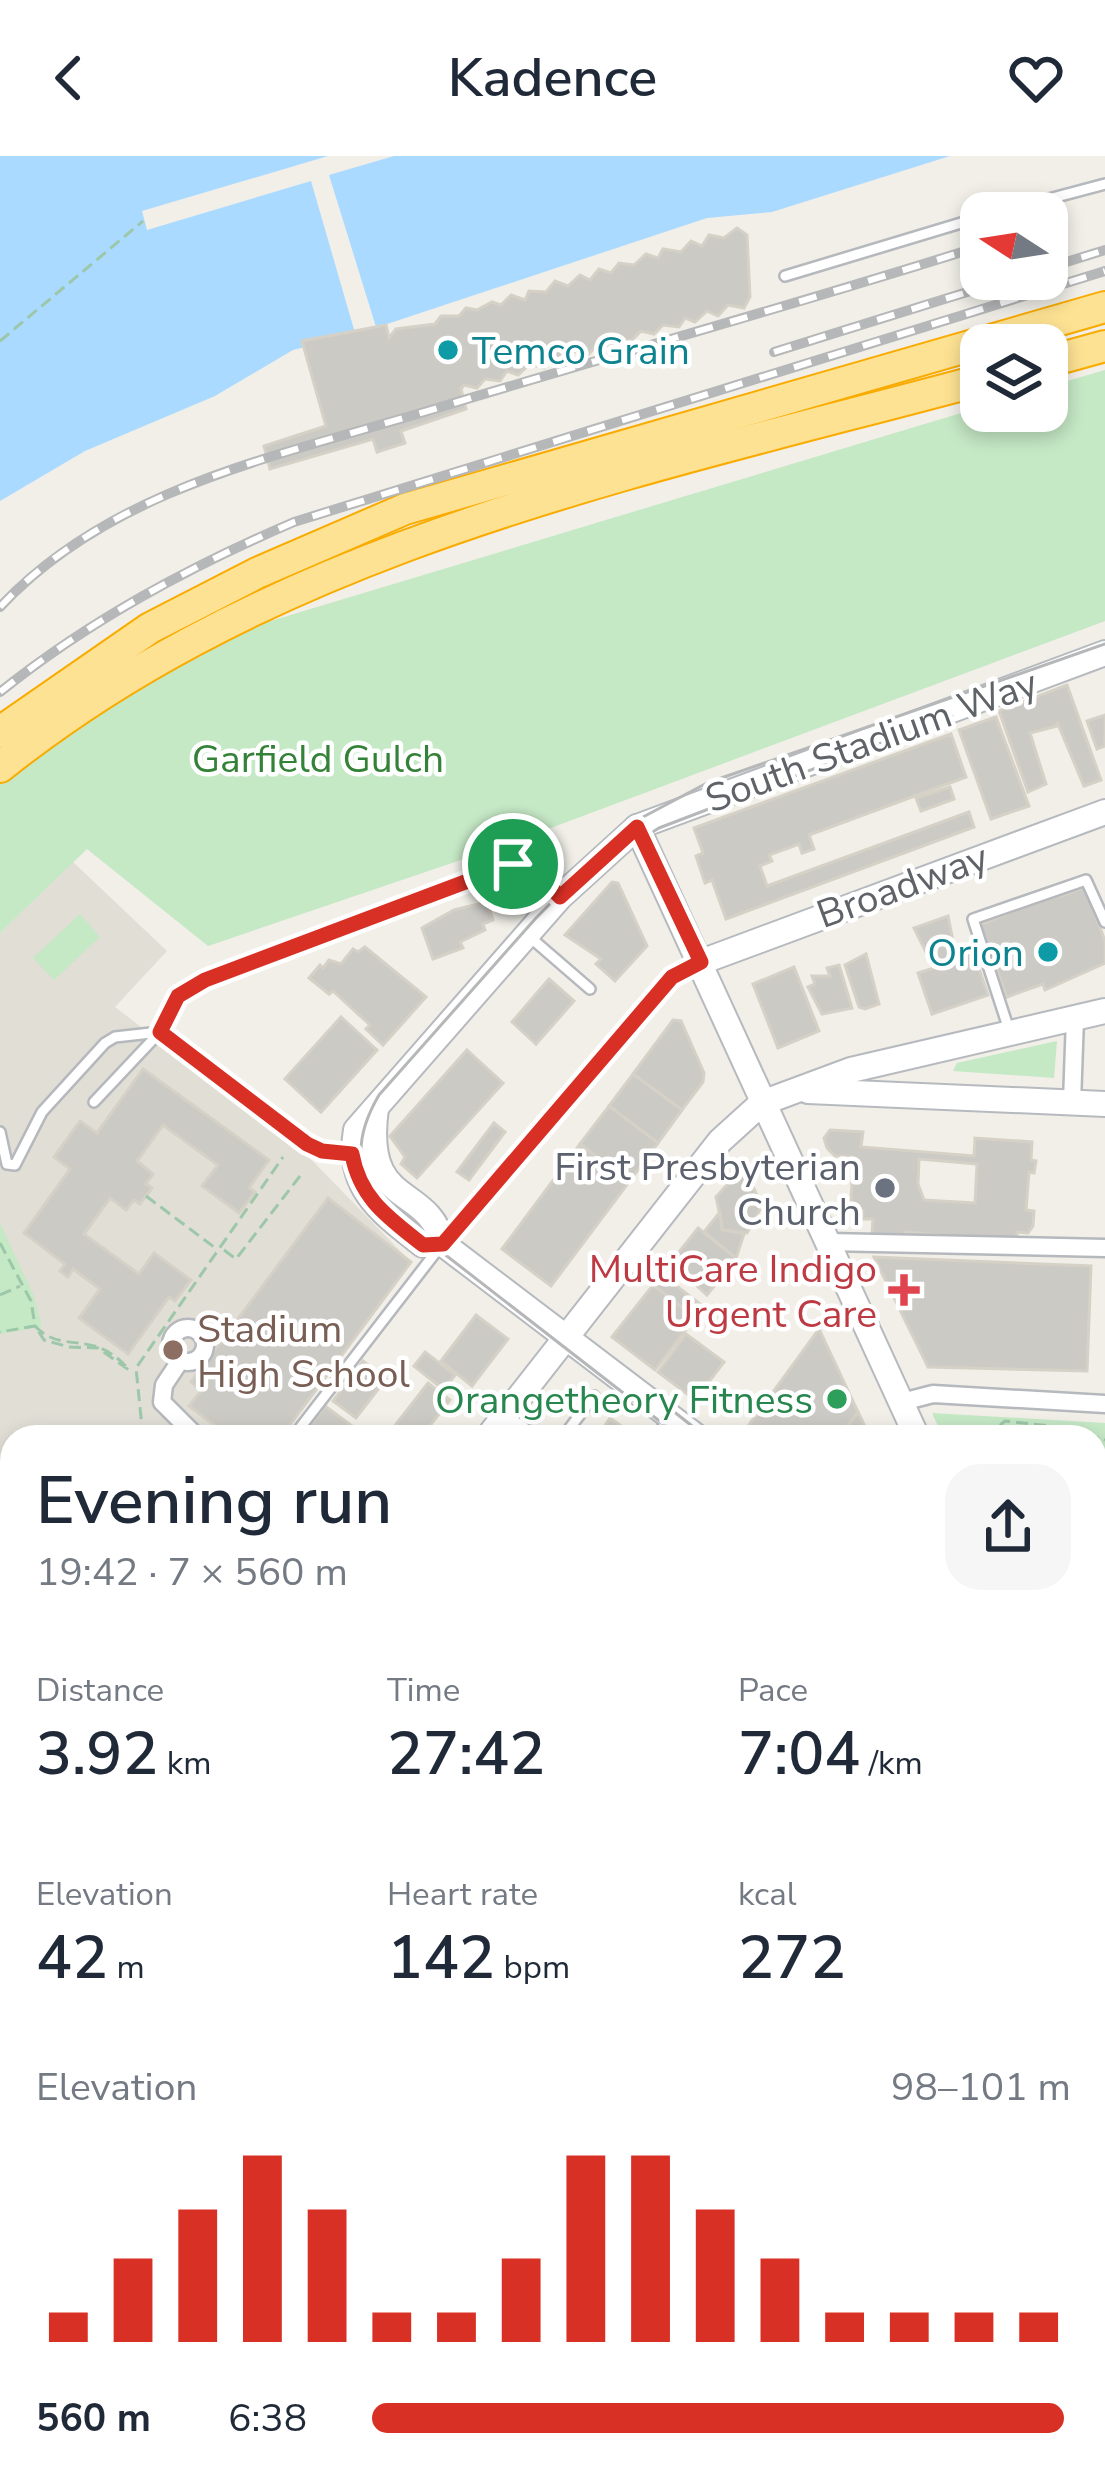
<!DOCTYPE html>
<html lang="en">
<head>
<meta charset="utf-8">
<style>
	:root { --surface:#fff; --page:#f6f6f7; --text:#1f2937; --muted:#747a83; --accent:#d93025 }
	body { margin:0; font-family:"Nunito Sans",sans-serif; background:var(--page); color:var(--text); height:100vh; display:flex; flex-direction:column; font-size:45px; white-space:nowrap }
	* { box-sizing:border-box; margin:0 }
	p { font-size:39px; color:var(--muted) }
	.icon { flex:none; width:66px; height:66px; fill:none; stroke:currentColor; stroke-width:2; stroke-linecap:round; stroke-linejoin:round }
	.map { position:relative; flex:1; overflow:hidden }
	.sheet { position:absolute; left:0px; top:1269px; width:1107px; height:1065px; display:flex; flex-direction:column; background:var(--surface); border-radius:36px 36px 0 0; box-shadow:0 6px 18px #0003 }
	.sheet>* { flex:none }
	.needle { width:78px; rotate:282deg }
	.buttons { position:absolute; left:960px; top:36px; display:grid; gap:24px }
	.buttons a { display:grid; place-items:center; width:108px; height:108px; border-radius:24px; background:var(--surface); box-shadow:0 6px 18px #0003; font-size:60px }
	.pin { position:absolute; display:grid; place-items:center; width:102px; height:102px; color:#fff; margin:-51px; border:6px solid #fff; border-radius:50%; box-shadow:0 3px 12px #0007 }
	.round { display:grid; place-items:center; flex:none; width:126px; height:126px; border-radius:36px; background:var(--page) }
	.head { display:flex; align-items:center; justify-content:space-between; height:204px; padding:0 36px }
	h1 { font-size:66px; font-weight:600; line-height:90px }
	.metrics { display:grid; grid-template-columns:repeat(3,1fr); gap:18px; height:204px; padding:12px 36px }
	.metrics div { display:grid; align-content:center }
	.metrics b { font-size:60px; font-weight:600 }
	.metrics small { font-size:33px; font-weight:400 }
	.metrics p { font-size:33px }
	.chart { height:336px; padding:24px 36px }
	.chart p { display:flex; justify-content:space-between }
	.chart svg { width:100%; height:216px; margin-top:12px; stroke:var(--accent); stroke-width:6 }
	ul { padding:0 36px; list-style:none; font-size:39px }
	li { display:grid; grid-template-columns:192px 144px 1fr; align-items:center; height:90px }
	li i { height:30px; border-radius:15px; background:var(--accent) }
	header { display:flex; justify-content:space-between; align-items:center; height:156px; padding:0 36px; background:var(--surface); font-size:54px; font-weight:600 }
	.map>svg:first-child { display:block }
	.education { fill:#e1ded6 }
	.green { fill:#c5e8c5 }
	.water { fill:#aadaff }
	.pier { fill:#f1efe8 }
	.building { fill:#cccac5; stroke:#d6d1c6; stroke-width:3; fill-rule:evenodd }
	.lines { fill:none; stroke-linecap:round; stroke-linejoin:round }
	.lane-casing { stroke:#b5b8bc; stroke-width:14 }
	.street-casing { stroke:#b5b8bc; stroke-width:21 }
	.secondary-casing { stroke:#b6babf; stroke-width:28 }
	.highway-casing { stroke:#f9ab00; stroke-width:34 }
	.path { stroke:#9cc7a9; stroke-width:3; stroke-dasharray:12 6; stroke-linecap:butt }
	.lane { stroke:#fff; stroke-width:9 }
	.street { stroke:#fff; stroke-width:16 }
	.secondary { stroke:#fff; stroke-width:24 }
	.highway { stroke:#fde293; stroke-width:30 }
	.tram { stroke:#b6b7b8; stroke-width:3 }
	.rail-casing { stroke:#b6b7b8; stroke-width:10 }
	.rail { stroke:#fff; stroke-width:6; stroke-dasharray:18; stroke-linecap:butt }
	.route-casing { stroke:#fff; stroke-width:24 }
	.route { stroke:#d93025; stroke-width:15 }
	.culture-dot { fill:#0f9aa8; stroke:#fff; stroke-width:4.5 }
	.worship-dot { fill:#6b7280; stroke:#fff; stroke-width:4.5 }
	.health-dot { fill:#e0444e; stroke:#fff; stroke-width:4.5 }
	.education-dot { fill:#8d6e63; stroke:#fff; stroke-width:4.5 }
	.leisure-dot { fill:#2e9e5b; stroke:#fff; stroke-width:4.5 }
	.labels { text-anchor:middle; stroke-width:9; stroke-linejoin:round; paint-order:stroke }
	.culture-label { font-size:39px; fill:#0d838f; stroke:#fff; text-anchor:start }
	.street-label { font-size:39px; fill:#5f6368; stroke:#fff }
	.park-label { font-size:39px; fill:#348238; stroke:#fff }
	.worship-label { font-size:39px; fill:#5b616d; stroke:#fff; text-anchor:end }
	.health-label { font-size:39px; fill:#be3a42; stroke:#fff; text-anchor:end }
	.education-label { font-size:39px; fill:#785e54; stroke:#fff; text-anchor:start }
	.leisure-label { font-size:39px; fill:#27864d; stroke:#fff; text-anchor:end }
</style>
</head>
<body>
<header><svg class="icon" aria-label="back" viewBox="0 0 24 24"><path d="M15 5l-7 7 7 7"/></svg>Kadence<svg class="icon" aria-label="heart" viewBox="0 0 24 24"><path d="M12 20l-8-8c-3-5 5-10 8-4 3-6 11-1 8 4z"/></svg></header>
<div class="map">
<svg width="1105" height="2333" viewBox="0 0 1105 2333">
	<rect width="100%" height="100%" fill="#f1efe8"/>
	<polygon class="education" points="73,706 167,795 115,851 303,995 411,1106 281,1281 12,1281 12,1525 0,1516 0,777"/>
	<g class="green">
		<polygon points="1105,214 1105,465 505,689 208,790 87,693 0,777 0,628 102,552 241,474 981,251 981,255 1047,255 1047,231"/>
		<polygon points="80,758 100,781 54,824 33,802"/>
		<polygon points="1057,885 1054,922 953,915 957,907"/>
		<polygon points="0,1067 33,1138 42,1171 0,1178"/>
		<polygon points="932,1257 1105,1267 1105,1631 1095,1609 1095,1281 943,1281"/>
	</g>
	<polygon class="water" points="0,0 950,0 772,56 707,62 360,177 293,194 215,240 85,295 0,345"/>
	<polygon class="pier" points="328,0 394,0 329,19 376,171 355,177 311,25 147,74 142,55"/>
	<g class="building">
		<polygon points="737,72 747,79 750,141 744,152 728,149 718,160 707,155 695,166 685,162 679,171 663,169 654,178 641,175 631,185 618,182 613,190 597,189 588,199 573,195 569,203 552,202 544,212 530,208 518,219 507,215 500,225 485,223 477,232 464,229 461,233 466,253 401,275 405,287 377,296 373,283 270,313 264,290 326,270 302,185 386,169 389,182 396,173 435,168 441,160 459,160 466,152 477,154 492,146 501,149 511,139 525,144 529,135 546,136 555,125 568,130 580,119 590,124 599,113 611,117 619,107 634,109 646,98 658,102 663,93 681,96 691,85 702,90 709,79 724,82"/>
		<polygon points="1067,529 1101,624 1084,630 1057,566 1057,570 1030,577 1046,628 1028,636 999,555"/>
		<polygon points="1105,559 1105,590 1097,593 1087,565"/>
		<polygon points="996,561 1029,650 991,663 959,574"/>
		<polygon points="951,578 966,621 809,679 814,693 802,697 799,688 769,699 772,705 760,710 767,730 969,656 974,671 726,763 712,724 705,727 696,700 703,697 694,672"/>
		<polygon points="950,631 954,643 921,655 916,642"/>
		<polygon points="612,726 618,727 647,790 615,825 596,808 601,803 565,779"/>
		<polygon points="1085,731 1105,785 1105,807 1045,834 1043,828 1007,841 980,769 1059,735 1061,740"/>
		<polygon points="487,746 493,764 483,768 485,774 460,786 463,792 433,803 422,772 454,754"/>
		<polygon points="948,760 956,800 973,795 988,839 932,858 918,817 934,812 914,772"/>
		<polygon points="365,791 426,841 383,889 366,873 370,869 333,835 329,838 309,822 320,809 323,812 329,804 341,808 353,793 358,796"/>
		<polygon points="866,798 879,848 865,853 859,851 845,809"/>
		<polygon points="839,809 852,852 822,858 808,831 815,828 812,820 830,820 827,812"/>
		<polygon points="794,811 819,875 778,892 753,828"/>
		<polygon points="549,823 574,845 536,888 512,866"/>
		<polygon points="341,861 377,894 321,956 285,923"/>
		<polygon points="673,864 681,865 704,917 703,926 682,954 633,918"/>
		<polygon points="467,894 503,927 417,1022 401,1008 405,1001 390,980"/>
		<polygon points="143,913 269,1004 249,1032 255,1036 239,1057 202,1030 218,1009 163,969 137,1005 153,1018 146,1028 152,1032 140,1048 134,1044 126,1054 110,1042 84,1078 139,1118 154,1097 191,1124 175,1145 169,1141 128,1198 79,1162 100,1133 73,1113 68,1121 60,1115 65,1108 24,1077 70,1013 54,1001 80,965 97,977"/>
		<polygon points="633,918 682,954 658,987 609,950"/>
		<polygon points="609,950 658,987 629,1026 580,988"/>
		<polygon points="494,967 505,976 469,1024 457,1016"/>
		<path d="M830,974l33,2 -2,15 113,9 1,-18 57,4 -1,18 5,1 -2,12 -5,-1 -3,38 8,1 -1,15 -5,7 -11,-1 -1,11 -110,-11 -1,5 -33,-3 1,-15h-11l1,-8 -9,-1 -3,-8 2,-45 -18,-1 -8,-8 -3,-10zM919,1003l58,5 -2,39 -51,-3 -6,-16z"/>
		<polygon points="580,988 629,1026 551,1130 502,1093"/>
		<polygon points="736,1019 748,1020 762,1050 747,1077 723,1074 716,1041"/>
		<polygon points="328,1042 411,1106 281,1281 230,1281 189,1250 201,1235 191,1226"/>
		<polygon points="720,1056 722,1074 744,1078 736,1102 704,1076"/>
		<polygon points="698,1072 736,1102 707,1139 671,1106"/>
		<polygon points="874,1101 1091,1110 1087,1215 928,1211"/>
		<polygon points="661,1118 704,1151 695,1162 653,1129"/>
		<polygon points="653,1129 695,1162 655,1214 612,1181"/>
		<polygon points="476,1159 508,1183 472,1230 441,1205"/>
		<polygon points="819,1173 858,1256 839,1281 740,1281"/>
		<polygon points="686,1178 724,1206 695,1244 658,1216"/>
		<polygon points="425,1196 455,1219 444,1234 414,1210"/>
		<polygon points="363,1205 386,1223 356,1262 333,1245"/>
		<polygon points="428,1227 450,1244 421,1281 386,1281"/>
		<polygon points="325,1250 363,1278 361,1281 302,1281"/>
		<polygon points="858,1256 870,1281 839,1281"/>
		<polygon points="610,1262 637,1281 597,1281"/>
		<polygon points="1104,1782 1105,1815 1095,1826 1101,1832 1095,1840 1095,1791"/>
		<polygon points="4,2003 12,2009 8,2045 0,2039"/>
		<polygon points="1103,2079 1105,2081 1105,2124 1095,2116 1095,2089"/>
		<polygon points="1095,2226 1105,2234 1105,2326 1095,2319"/>
		<polygon points="131,2322 162,2322 173,2331 125,2333"/>
		<polygon points="640,2322 709,2322 724,2333 632,2333"/>
		<polygon points="902,2322 951,2322 954,2325 948,2333 918,2333"/>
	</g>
	<g class="lines">
		<g class="lane-casing">
			<g id="lane">
				<polyline points="996,57 1105,28"/>
				<polyline points="785,120 981,61"/>
				<polyline points="531,782 590,833"/>
				<polyline points="1010,877 973,763 1086,724 1105,766"/>
				<polyline points="94,946 160,876 179,840 205,824 513,708 533,713 560,741"/>
				<polyline points="0,976 7,1008 15,1009 42,956 105,887 115,881 160,876"/>
				<polyline points="510,1262 538,1281"/>
				<polyline points="293,1281 439,1092"/>
				<polyline points="563,1281 594,1240"/>
				<polyline points="655,1281 671,1262"/>
				<polyline points="0,1665 12,1650"/>
				<polyline points="1095,1777 1105,1764"/>
				<polyline points="1095,2048 1105,2035"/>
				<polyline points="0,2153 12,2137"/>
				<polyline points="1095,2191 1105,2178"/>
				<polyline points="228,2333 236,2322"/>
				<polyline points="615,2333 623,2322"/>
				<polyline points="986,2333 995,2322"/>
			</g>
		</g>
		<g class="street-casing">
			<g id="street">
				<polyline points="160,876 307,988 321,995 352,997"/>
				<polyline points="1072,946 1075,862"/>
				<polyline points="828,1086 1105,1092"/>
				<polyline points="443,1088 672,821 701,806"/>
				<circle cx="188" cy="1189" r="17"/>
				<polyline points="180,1205 164,1229 162,1246 197,1281"/>
				<polyline points="902,1246 933,1238 1105,1248"/>
				<polyline points="0,1516 12,1525"/>
				<polyline points="1095,1977 1105,1985"/>
				<polyline points="0,2285 12,2295"/>
				<polyline points="47,2322 61,2333"/>
				<polyline points="548,2322 562,2333"/>
				<polyline points="1048,2322 1062,2333"/>
				<polyline points="424,2333 433,2322"/>
			</g>
		</g>
		<g class="secondary-casing">
			<g id="secondary">
				<polyline points="637,671 917,1281"/>
				<polyline points="701,806 1105,656"/>
				<polyline points="808,935 1105,948"/>
				<path d="M376,952c-14,103 52,74 67,136l254,193"/>
				<path d="M443,1088l-20,1c-42,-33 -77,-57 -67,-115l204,-233 77,-70 468,-174"/>
				<polyline points="488,1281 720,985 762,947 851,914 1105,855"/>
				<polyline points="1095,1672 1105,1693"/>
				<polyline points="0,1914 12,1898"/>
				<polyline points="1095,1947 1105,1935"/>
				<polyline points="799,2333 808,2322"/>
			</g>
		</g>
		<g class="highway-casing">
			<g id="highway">
				<polyline points="1047,206 1105,190"/>
				<polyline points="0,576 150,472 257,417 405,353 1105,151"/>
				<path d="M0,611c280,-224 642,-296 981,-387"/>
			</g>
		</g>
		<g class="path">
			<polyline points="0,185 143,65"/>
			<polyline points="146,1040 218,1094"/>
			<polyline points="0,1087 31,1145 35,1170 0,1176"/>
			<polyline points="224,1094 236,1103 300,1020"/>
			<polyline points="0,1139 20,1130"/>
			<path d="M35,1170c28,30 58,1 94,44l-31,-22 -29,-1 -25,-7z"/>
			<polyline points="952,1272 962,1281"/>
			<polyline points="143,1281 136,1212 283,1001"/>
			<polyline points="986,1281 1005,1265 1069,1272 1105,1284"/>
			<polyline points="1095,1315 1105,1327"/>
			<polyline points="0,1428 12,1423"/>
			<polyline points="0,1468 9,1456"/>
			<polyline points="1095,1474 1105,1472"/>
			<polyline points="1095,1551 1105,1550"/>
			<polyline points="1095,1563 1105,1580"/>
		</g>
		<use href="#lane" class="lane"/>
		<use href="#street" class="street"/>
		<use href="#secondary" class="secondary"/>
		<use href="#highway" class="highway"/>
		<g class="tram">
			<polyline points="635,687 659,672 952,560"/>
			<polyline points="668,1251 706,1281"/>
			<path d="M680,1281l-295,-229c-32,-37 -30,-72 -6,-113l157,-177 81,-82 26,-19 64,-34 398,-139"/>
			<polyline points="1095,1648 1105,1669"/>
			<polyline points="1095,1688 1105,1711"/>
		</g>
		<g class="rail-casing">
			<g id="rail">
				<polyline points="1047,112 1105,94"/>
				<polyline points="774,196 1009,123"/>
				<path d="M0,451c115,-123 289,-153 444,-201 172,-52 346,-100 518,-154"/>
				<path d="M0,536c90,-72 189,-125 294,-170l811,-251"/>
			</g>
		</g>
		<use href="#rail" class="rail"/>
	</g>
	<g class="lines">
		<g class="route-casing">
			<path id="route" d="M637,671l64,135 -29,15 -229,267 -20,1c-34,-27 -63,-46 -71,-91l-30,-3 -15,-7 -147,-112 18,-36 27,-16 308,-116 20,5 27,28z"/>
		</g>
		<use href="#route" class="route"/>
	</g>
	<g class="culture-dot">
		<circle cx="448" cy="194" r="12"/>
		<circle cx="1048" cy="796" r="12"/>
	</g>
	<circle class="worship-dot" cx="885" cy="1032" r="12"/>
	<path class="health-dot" d="M898 1116h12v12h12v12h-12v12h-12v-12h-12v-12h12z"/>
	<circle class="education-dot" cx="173" cy="1194" r="12"/>
	<circle class="leisure-dot" cx="837" cy="1243" r="12"/>
	<g class="labels">
		<g class="culture-label">
			<text x="472" y="208">Temco Grain</text>
			<text x="1024" y="810" text-anchor="end">Orion</text>
		</g>
		<g class="street-label">
			<text transform="translate(871 584) rotate(-20)" y="14">South Stadium Way</text>
			<text transform="translate(902 729) rotate(-20)" y="14">Broadway</text>
		</g>
		<g class="park-label">
			<text x="318" y="616">Garfield Gulch</text>
		</g>
		<g class="worship-label">
			<text x="861" y="1024">First Presbyterian<tspan x="861" dy="45">Church</tspan></text>
		</g>
		<g class="health-label">
			<text x="877" y="1126">MultiCare Indigo<tspan x="877" dy="45">Urgent Care</tspan></text>
		</g>
		<g class="education-label">
			<text x="197" y="1186">Stadium<tspan x="197" dy="45">High School</tspan></text>
		</g>
		<g class="leisure-label">
			<text x="813" y="1257">Orangetheory Fitness</text>
		</g>
	</g>
</svg>
<div class="buttons">
<a><svg class="needle" viewBox="-14 -14 28 28"><path d="M0-13l5 13h-10z" fill="#e53935"/><path d="M0 13l5-13h-10z" fill="#747a83"/></svg></a>
<a><svg class="icon" aria-label="layers" viewBox="0 0 24 24"><path d="M12 4l9 5-9 5-9-5zM3 14l9 5 9-5"/></svg></a>
</div>
<div class="pin" style="left:513px;top:708px;background:#1e9e55"><svg class="icon" aria-label="arrive" viewBox="0 0 24 24"><path d="M6 21V4h12l-3 4 3 4H6"/></svg></div>
<section class="sheet">
<div class="head"><div><h1>Evening run</h1><p>19:42 · 7 × 560 m</p></div><a class="round"><svg class="icon" aria-label="share" viewBox="0 0 24 24"><path d="M12 15V3M7 8l5-5 5 5M5 13v7h14v-7"/></svg></a></div>
<div class="metrics">
<div><p>Distance</p><b>3.92<small> km</small></b></div>
<div><p>Time</p><b>27:42</b></div>
<div><p>Pace</p><b>7:04<small> /km</small></b></div>
</div>
<div class="metrics">
<div><p>Elevation</p><b>42<small> m</small></b></div>
<div><p>Heart rate</p><b>142<small> bpm</small></b></div>
<div><p>kcal</p><b>272</b></div>
</div>
<div class="chart"><p><span>Elevation</span>98–101 m</p>
<svg viewBox="0 0 160 44" preserveAspectRatio="none"><path d="M5 44V38M15 44V27M25 44V17M35 44V6M45 44V17M55 44V38M65 44V38M75 44V27M85 44V6M95 44V6M105 44V17M115 44V27M125 44V38M135 44V38M145 44V38M155 44V38"/></svg>
</div>
<ul>
<li><b>560 m</b>6:38<i style="width:99%"></i></li>
</ul>
</section>
</div>
</body>
</html>
